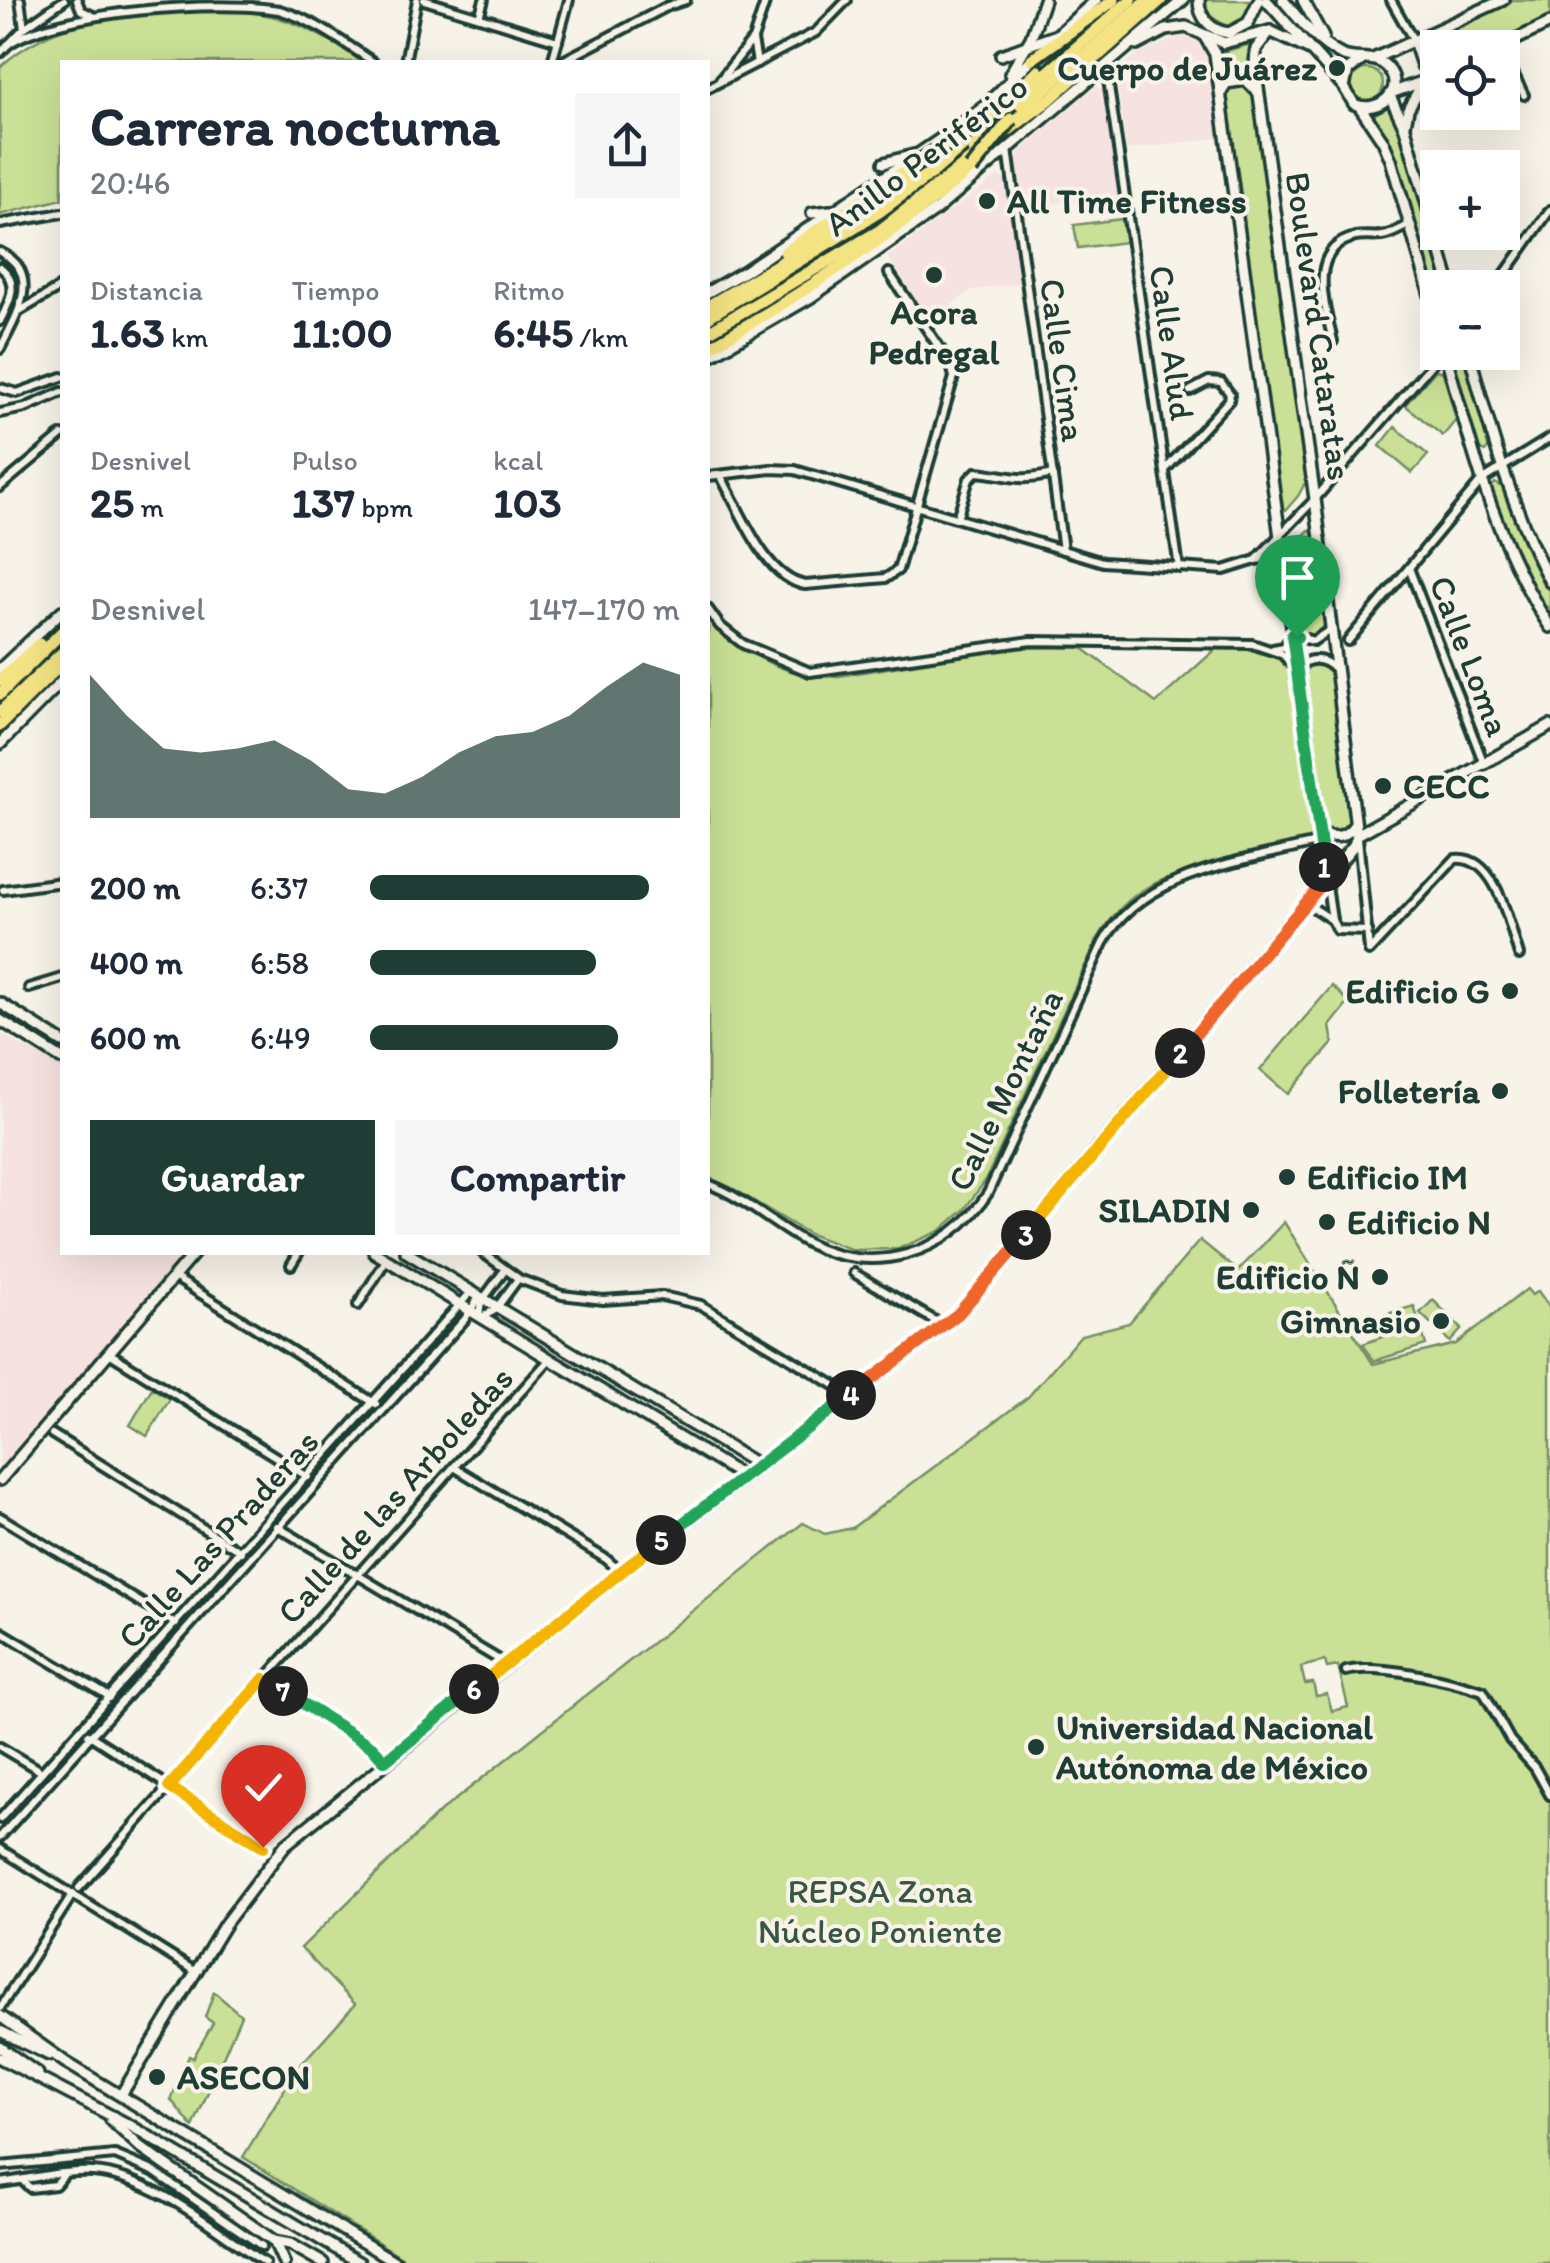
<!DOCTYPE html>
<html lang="es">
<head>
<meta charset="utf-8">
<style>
	:root { --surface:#fff; --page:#f6f6f7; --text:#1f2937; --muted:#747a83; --accent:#1f3d34 }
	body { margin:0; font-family:Itim,sans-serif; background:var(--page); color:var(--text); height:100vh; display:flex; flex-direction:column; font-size:38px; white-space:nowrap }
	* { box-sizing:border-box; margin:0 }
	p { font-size:32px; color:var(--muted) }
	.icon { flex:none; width:55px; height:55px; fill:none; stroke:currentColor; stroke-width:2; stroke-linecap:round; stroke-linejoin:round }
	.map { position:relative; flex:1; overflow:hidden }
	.details { position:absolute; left:60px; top:60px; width:650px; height:1195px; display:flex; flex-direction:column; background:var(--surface); border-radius:0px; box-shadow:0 10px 40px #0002 }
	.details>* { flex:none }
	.controls { position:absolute; left:1420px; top:30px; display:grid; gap:20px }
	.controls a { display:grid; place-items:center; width:100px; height:100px; border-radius:0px; background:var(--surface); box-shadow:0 10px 40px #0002; font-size:50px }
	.pin { position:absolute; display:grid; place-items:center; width:85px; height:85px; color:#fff; margin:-102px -42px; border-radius:50% 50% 50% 0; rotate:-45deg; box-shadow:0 0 10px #0007 }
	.pin .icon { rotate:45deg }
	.km { position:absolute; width:50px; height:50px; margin:-25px; border-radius:50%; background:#222; color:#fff; font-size:28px; line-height:50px; text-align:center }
	.round { display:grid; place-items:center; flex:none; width:105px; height:105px; border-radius:0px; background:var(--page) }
	.head { display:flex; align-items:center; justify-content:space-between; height:170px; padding:0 30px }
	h1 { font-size:55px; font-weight:700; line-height:75px }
	.figures { display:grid; grid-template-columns:repeat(3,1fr); gap:15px; height:170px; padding:10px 30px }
	.figures div { display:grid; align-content:center }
	.figures b { font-size:42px; font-weight:700 }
	.figures small { font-size:28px; font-weight:400 }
	.figures p { font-size:28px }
	.chart { height:280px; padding:20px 30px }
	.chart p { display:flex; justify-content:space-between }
	.chart svg { width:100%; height:180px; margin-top:10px; fill:var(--accent); opacity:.7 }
	.cta { display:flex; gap:20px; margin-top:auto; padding:20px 30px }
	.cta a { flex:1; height:115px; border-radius:0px; background:var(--accent); color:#fff; font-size:40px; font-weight:700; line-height:115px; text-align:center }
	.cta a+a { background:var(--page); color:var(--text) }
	ul { padding:0 30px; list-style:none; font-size:32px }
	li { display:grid; grid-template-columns:160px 120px 1fr; align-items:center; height:75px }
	li i { height:25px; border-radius:12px; background:var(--accent) }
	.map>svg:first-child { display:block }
	.built { fill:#f6e2e1 }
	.green { fill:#cae096; stroke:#748e65; stroke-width:2.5; fill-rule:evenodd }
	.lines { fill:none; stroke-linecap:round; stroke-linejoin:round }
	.street-casing { stroke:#1f3d34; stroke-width:14 }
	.secondary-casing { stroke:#1f3d34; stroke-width:16 }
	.highway-casing { stroke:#1f3d34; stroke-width:19 }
	.street { stroke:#f7f3e8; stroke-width:6 }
	.secondary { stroke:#f7f3e8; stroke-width:9 }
	.highway { stroke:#f4e382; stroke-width:11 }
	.highway-bridge-casing { stroke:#1f3d34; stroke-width:19; stroke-linecap:butt }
	.highway-bridge { stroke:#f4e382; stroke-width:11 }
	.split-1-casing { stroke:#fff; stroke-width:20 }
	.split-2-casing { stroke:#fff; stroke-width:20 }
	.split-3-casing { stroke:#fff; stroke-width:20 }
	.split-4-casing { stroke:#fff; stroke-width:20 }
	.split-5-casing { stroke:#fff; stroke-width:20 }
	.split-6-casing { stroke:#fff; stroke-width:20 }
	.split-7-casing { stroke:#fff; stroke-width:20 }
	.split-8-casing { stroke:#fff; stroke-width:20 }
	.split-1 { stroke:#22a559; stroke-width:12 }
	.split-2 { stroke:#f0652b; stroke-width:12 }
	.split-3 { stroke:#f5b400; stroke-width:12 }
	.split-4 { stroke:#f0652b; stroke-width:12 }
	.split-5 { stroke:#22a559; stroke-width:12 }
	.split-6 { stroke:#f5b400; stroke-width:12 }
	.split-7 { stroke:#22a559; stroke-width:12 }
	.split-8 { stroke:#f5b400; stroke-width:12 }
	.poi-dot { fill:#1f3d34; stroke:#f7f3e8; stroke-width:4 }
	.labels { text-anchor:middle; stroke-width:8; stroke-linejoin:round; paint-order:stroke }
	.poi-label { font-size:35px; font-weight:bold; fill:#1f3d34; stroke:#f7f3e8; text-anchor:end }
	.street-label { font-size:35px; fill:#1f3d34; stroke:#f7f3e8 }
	.park-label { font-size:35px; fill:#395543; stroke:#f7f3e8 }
</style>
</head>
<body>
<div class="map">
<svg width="1550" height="2263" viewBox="0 0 1550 2263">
	<rect width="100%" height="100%" fill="#f7f3e8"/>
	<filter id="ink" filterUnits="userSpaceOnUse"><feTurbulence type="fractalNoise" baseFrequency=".01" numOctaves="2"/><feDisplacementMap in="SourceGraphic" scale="20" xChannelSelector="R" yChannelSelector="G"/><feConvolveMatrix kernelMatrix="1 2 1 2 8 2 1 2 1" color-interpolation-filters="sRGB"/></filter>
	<g filter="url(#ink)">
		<g class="built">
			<polygon points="1184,35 1200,44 1208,58 1219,138 1126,150 1116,70 1138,54"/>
			<polygon points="1096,86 1106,91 1120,195 1023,208 1017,162 1019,151"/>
			<polygon points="999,175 1008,182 1021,283 973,290 929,320 888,257"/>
			<polygon points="0,1034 62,1067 62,1252 190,1253 0,1473"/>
		</g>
		<g class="green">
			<polygon points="1204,0 1253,0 1248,17 1242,22 1227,26 1208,15"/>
			<polygon points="1511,0 1550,0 1550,18 1484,47 1438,48 1437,68 1433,70 1423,58 1420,42"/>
			<path d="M206,9c72,1 98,15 158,53h-302v137l-62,16v-148c59,-54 131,-53 206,-58z"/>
			<polygon points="1250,44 1248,52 1252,76 1240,73 1224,79 1223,52"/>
			<circle cx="1367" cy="85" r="16"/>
			<polygon points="1243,84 1250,86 1255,94 1309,476 1298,496 1286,510 1280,507 1226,102 1229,91"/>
			<polygon points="1392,104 1446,287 1438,288 1437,306 1386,139 1372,116"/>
			<polygon points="1122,219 1126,242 1078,248 1074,225"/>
			<polygon points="1452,353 1462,353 1491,444 1485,452 1477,448"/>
			<polygon points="1436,370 1443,372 1456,420 1443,436 1405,405"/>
			<polygon points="1395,427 1428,455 1412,473 1380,446"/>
			<polygon points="1495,483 1503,487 1522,537 1550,591 1550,618 1517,560 1490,489"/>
			<polygon points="1309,530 1314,533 1325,627 1318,637 1297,634 1287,559 1291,549"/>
			<path d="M708,619c32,32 83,63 131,57l170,-28 72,-1 75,56 61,-55c24,-1 59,-4 72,21l24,171c-29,6 -57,14 -85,21 -61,16 -96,20 -131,79l-112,241 -21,29 -24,21 -42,18 -45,1 -44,-16 -75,-45 -26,-12z"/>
			<polygon points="1318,663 1332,673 1350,827 1342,832 1323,833 1303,674 1310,665"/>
			<polygon points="1332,986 1349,1002 1330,1026 1333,1043 1288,1094 1260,1070"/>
			<path d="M1284,1222l89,142 83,-20 71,-55 5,6 6,-4 12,17v955h-1139l-168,-106 53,-87 59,-66 -54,-56 140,-137 362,-288 22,11 27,-6 176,-131 53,-62 48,-12 71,-83 38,31zM1325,1661l2,7 11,-2 10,41 -16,4 -5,-17 -11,2 -3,-13 -8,1 -4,-17z"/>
			<polygon points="1433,1300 1462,1329 1450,1342 1420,1313"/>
			<polygon points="1414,1306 1426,1345 1374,1361 1363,1344 1396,1332 1390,1313"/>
			<polygon points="152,1388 170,1399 147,1436 130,1425"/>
			<polygon points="214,1992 241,2015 193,2127 171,2100 189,2056 193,2058 213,2023 205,2017"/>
		</g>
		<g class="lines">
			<g class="street-casing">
				<g id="street">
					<polyline points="20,0 24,28"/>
					<polyline points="77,0 81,10 93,16"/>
					<polyline points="424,0 558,41"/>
					<polyline points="1391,0 1414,41"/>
					<polyline points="479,17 484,0"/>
					<polyline points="753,40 757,63"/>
					<path d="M7,45c49,-35 215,-45 272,-35 35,10 64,32 94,52"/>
					<polyline points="1502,50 1524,95"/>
					<polyline points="0,53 24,28 64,0"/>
					<polyline points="405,62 417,0"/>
					<polyline points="552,62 569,0"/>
					<polyline points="561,62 668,6 686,0"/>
					<polyline points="1106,66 1179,568"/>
					<polyline points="720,80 753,39 766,0"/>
					<polyline points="708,88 816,32 847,0"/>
					<polyline points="1008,149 1063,550"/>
					<polyline points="0,224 62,213"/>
					<path d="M0,252c44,21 16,65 0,97"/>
					<path d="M0,267c20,15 10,35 0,54"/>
					<polyline points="1495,288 1550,210"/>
					<polyline points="18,312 62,286"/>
					<path d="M1333,341c-8,-35 -27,-92 22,-104 11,-2 22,1 32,-2 7,-2 15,-7 22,-10"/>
					<polyline points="0,388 17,393 62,377"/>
					<polyline points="0,413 25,408 62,392"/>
					<polyline points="1165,470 1229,400 1230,394 1221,382 1209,381 1190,391"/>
					<path d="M720,475c20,34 44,103 85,110l81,-7 12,-8 56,-193 -3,-12 -62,-92"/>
					<polyline points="708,476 771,469 795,470 1103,562 1224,570 1256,560 1315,499 1442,352"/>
					<polyline points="0,487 62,435"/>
					<path d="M957,518l12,-39 7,-7c35,3 39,11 77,2"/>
					<polyline points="1257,560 1281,555"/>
					<polyline points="1409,568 1484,764"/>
					<path d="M708,609l12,17 23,18 67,28 221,-31 221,3 30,10 15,16c10,-14 26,-13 38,-1"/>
					<polyline points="1348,641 1482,480 1550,438"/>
					<polyline points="1273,649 1284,647 1292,635 1313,641 1330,630"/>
					<polyline points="1358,838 1369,950"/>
					<polyline points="1326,879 1332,920"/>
					<polyline points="3,890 62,882"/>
					<polyline points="1306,903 1332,920 1337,930 1368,931"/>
					<path d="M1369,951l86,-92c42,-5 54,66 64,96"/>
					<polyline points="29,988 62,978"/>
					<path d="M708,1184c36,13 65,41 99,59 66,34 141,12 181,-50l115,-250c40,-73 144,-82 217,-101"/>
					<polyline points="482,1252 519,1279 562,1295 603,1300 662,1296 701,1305 851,1395"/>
					<polyline points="291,1265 299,1252"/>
					<polyline points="854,1273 944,1326"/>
					<polyline points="174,1277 376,1404"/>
					<polyline points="358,1305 386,1260"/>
					<polyline points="479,1315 481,1302 504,1271"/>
					<polyline points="482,1317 495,1310 518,1279"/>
					<polyline points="109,1353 308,1477"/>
					<polyline points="52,1434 241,1552"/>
					<polyline points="454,1467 606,1559 621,1572"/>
					<polyline points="0,1517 176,1624"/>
					<polyline points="276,1526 506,1664"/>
					<polyline points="0,1631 110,1697"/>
					<path d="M1346,1671c31,-8 104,9 137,20l27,49 25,28 15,27"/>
					<polyline points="264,1679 372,1747 385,1761"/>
					<polyline points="88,1734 263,1847"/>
					<polyline points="0,1747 42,1772"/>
					<polyline points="0,1819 471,1292"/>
					<polyline points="0,1837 465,1319 479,1297"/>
					<polyline points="0,1849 196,1972"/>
					<polyline points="79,1888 549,1360"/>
					<polyline points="0,2008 73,1894"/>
					<polyline points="0,2166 115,2155 153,2171 262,2246"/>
					<polyline points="23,2181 30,2188 55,2185 63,2176"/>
					<path d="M0,2183c30,-4 63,-13 93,-11 62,5 122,58 172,91"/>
				</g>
			</g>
			<g class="secondary-casing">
				<g id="secondary">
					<path d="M1199,0c0,18 12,31 30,33l19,-10 11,-23"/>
					<polyline points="1266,0 1344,87"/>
					<path d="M1283,0c17,20 34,43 58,55 15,7 34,-1 46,12 21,23 -9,48 -33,37l-10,-17 4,-17 14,-10"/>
					<polyline points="1303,0 1323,37"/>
					<polyline points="1205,37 1215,54 1326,879"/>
					<polyline points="1414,41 1422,65 1433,78"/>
					<polyline points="1049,42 1096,0"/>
					<polyline points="1137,45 1166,30 1186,27 1224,43 1270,31 1312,51"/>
					<polyline points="1498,48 1550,23"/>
					<polyline points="1001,55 1054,36"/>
					<polyline points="1373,59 1503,0"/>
					<polyline points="1010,74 1031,38 1044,0"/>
					<polyline points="1221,93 1226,83 1246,80 1258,92"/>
					<polyline points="1391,93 1438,76"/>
					<polyline points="1390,96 1405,128 1451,288"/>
					<polyline points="1360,107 1383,141 1391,160 1438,322"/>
					<polyline points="1405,125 1408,109 1424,81"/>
					<polyline points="884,163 914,155"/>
					<polyline points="812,213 830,211"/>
					<polyline points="708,292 745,271 948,134 985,106 1035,56"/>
					<path d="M1445,352c26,95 51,192 105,275"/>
					<path d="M1469,352c21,79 43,158 81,230"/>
					<polyline points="708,357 811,297 936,210 1183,0"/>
					<polyline points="0,669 62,611"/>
					<polyline points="0,744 62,681"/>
					<path d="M1319,832c15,7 26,7 36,-8"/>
					<polyline points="1357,835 1550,726"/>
					<polyline points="0,1003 62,1042"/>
					<polyline points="0,1020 62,1059"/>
					<polyline points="374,1252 742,1476"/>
					<polyline points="406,1252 758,1465"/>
					<polyline points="0,1480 195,1252"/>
					<polyline points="0,2016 65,2062 397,2263"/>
					<polyline points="0,2031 49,2055"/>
					<polyline points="0,2047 38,2074"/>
					<polyline points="0,2058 131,2126 360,2263"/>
					<polyline points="121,2095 225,1924 285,1845 621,1572 958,1314 1354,845 1357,835 1315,499 1255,66 1256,49 1270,31"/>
					<polyline points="111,2120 141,2148 274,2241 284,2263"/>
					<polyline points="274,2241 290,2244 323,2263"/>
				</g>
			</g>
			<g class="highway-casing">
				<g id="highway">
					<polyline points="1032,59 1114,0"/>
					<polyline points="983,117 1038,71"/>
					<polyline points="1001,136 1050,99 1161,0"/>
					<polyline points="974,150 1148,0"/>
					<polyline points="785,252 905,171"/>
					<path d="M708,306c79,-47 159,-92 230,-151"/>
					<polyline points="708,317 879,212 932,173 1131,0"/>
					<polyline points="708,332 879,231 983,150"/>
					<path d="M708,348c93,-53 180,-110 263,-179"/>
					<polyline points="0,680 39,644"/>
					<polyline points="0,694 62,632"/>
					<polyline points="0,712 62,653"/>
					<polyline points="0,725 62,663"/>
				</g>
			</g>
			<use href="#street" class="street"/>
			<use href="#secondary" class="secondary"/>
			<use href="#highway" class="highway"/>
			<g class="highway-bridge-casing">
				<g id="highway-bridge">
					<polyline points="971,169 1011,119"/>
					<polyline points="905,171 1013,103"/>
				</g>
			</g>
			<use href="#highway-bridge" class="highway-bridge"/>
		</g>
	</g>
	<g class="lines" filter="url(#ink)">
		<g class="split-1-casing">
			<polyline id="split-1" points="1297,637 1292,635 1324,867"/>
		</g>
		<g class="split-2-casing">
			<polyline id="split-2" points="1180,1053 1326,879 1324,867"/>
		</g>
		<g class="split-3-casing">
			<polyline id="split-3" points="1026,1235 1180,1053"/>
		</g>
		<g class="split-4-casing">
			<polyline id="split-4" points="851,1395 958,1314 1026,1235"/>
		</g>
		<g class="split-5-casing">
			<polyline id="split-5" points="661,1540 851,1395"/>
		</g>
		<g class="split-6-casing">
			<polyline id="split-6" points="474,1689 661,1540"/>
		</g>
		<g class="split-7-casing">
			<polyline id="split-7" points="283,1691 372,1747 385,1761 474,1689"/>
		</g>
		<g class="split-8-casing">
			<polyline id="split-8" points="263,1847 169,1787 264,1679 283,1691"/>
		</g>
		<use href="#split-1" class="split-1"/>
		<use href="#split-2" class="split-2"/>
		<use href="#split-3" class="split-3"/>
		<use href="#split-4" class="split-4"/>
		<use href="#split-5" class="split-5"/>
		<use href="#split-6" class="split-6"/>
		<use href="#split-7" class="split-7"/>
		<use href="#split-8" class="split-8"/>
	</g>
	<g class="poi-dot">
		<circle cx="1337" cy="68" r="10"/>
		<circle cx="987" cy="201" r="10"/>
		<circle cx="934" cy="275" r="10"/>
		<circle cx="1383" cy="786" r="10"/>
		<circle cx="1510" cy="991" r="10"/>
		<circle cx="1500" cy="1091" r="10"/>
		<circle cx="1287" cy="1177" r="10"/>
		<circle cx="1251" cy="1210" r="10"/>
		<circle cx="1327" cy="1222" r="10"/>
		<circle cx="1380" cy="1277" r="10"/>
		<circle cx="1441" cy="1321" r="10"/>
		<circle cx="1036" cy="1747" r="10"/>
		<circle cx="157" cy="2077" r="10"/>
	</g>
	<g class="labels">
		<g class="poi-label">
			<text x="1317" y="80">Cuerpo de Juárez</text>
			<text x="1007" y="213" text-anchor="start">All Time Fitness</text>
			<text x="934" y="324" text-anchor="middle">Acora<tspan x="934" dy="40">Pedregal</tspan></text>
			<text x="1403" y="798" text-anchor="start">CECC</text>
			<text x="1490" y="1003">Edificio G</text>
			<text x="1480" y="1103">Folletería</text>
			<text x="1307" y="1189" text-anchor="start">Edificio IM</text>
			<text x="1231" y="1222">SILADIN</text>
			<text x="1347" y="1234" text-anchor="start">Edificio N</text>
			<text x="1360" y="1289">Edificio Ñ</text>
			<text x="1421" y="1333">Gimnasio</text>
			<text x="1056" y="1739" text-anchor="start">Universidad Nacional<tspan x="1056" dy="40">Autónoma de México</tspan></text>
			<text x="177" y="2089" text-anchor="start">ASECON</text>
		</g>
		<g class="street-label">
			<text transform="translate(926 155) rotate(-37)" y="12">Anillo Periférico</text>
			<text transform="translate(1319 326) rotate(82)" y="12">Boulevard Cataratas</text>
			<text transform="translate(1172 343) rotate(82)" y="12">Calle Alud</text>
			<text transform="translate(1063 360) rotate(82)" y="12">Calle Cima</text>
			<text transform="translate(1470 656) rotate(69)" y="12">Calle Loma</text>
			<text transform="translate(1005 1090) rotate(-64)" y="12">Calle Montaña</text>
			<text transform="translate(395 1495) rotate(-48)" y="12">Calle de las Arboledas</text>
			<text transform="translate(218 1539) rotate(-48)" y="12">Calle Las Praderas</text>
		</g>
		<g class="park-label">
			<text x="880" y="1903">REPSA Zona<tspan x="880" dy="40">Núcleo Poniente</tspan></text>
		</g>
	</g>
</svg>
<div class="controls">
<a><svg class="icon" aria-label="locate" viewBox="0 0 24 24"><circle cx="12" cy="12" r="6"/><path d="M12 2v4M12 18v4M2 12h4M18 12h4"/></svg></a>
<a>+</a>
<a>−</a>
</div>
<div class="pin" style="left:1297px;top:637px;background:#1e9e55"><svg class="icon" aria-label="arrive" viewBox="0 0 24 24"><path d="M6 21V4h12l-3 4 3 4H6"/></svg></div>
<div class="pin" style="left:263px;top:1847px;background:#d93025"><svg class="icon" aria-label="check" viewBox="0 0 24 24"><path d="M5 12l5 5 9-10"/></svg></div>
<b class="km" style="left:1324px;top:867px">1</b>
<b class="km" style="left:1180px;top:1053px">2</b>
<b class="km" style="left:1026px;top:1235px">3</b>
<b class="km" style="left:851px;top:1395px">4</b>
<b class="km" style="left:661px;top:1540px">5</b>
<b class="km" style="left:474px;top:1689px">6</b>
<b class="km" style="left:283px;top:1691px">7</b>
<section class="details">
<div class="head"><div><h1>Carrera nocturna</h1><p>20:46</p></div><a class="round"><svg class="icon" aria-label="share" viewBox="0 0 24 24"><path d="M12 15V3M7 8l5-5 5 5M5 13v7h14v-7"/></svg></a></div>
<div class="figures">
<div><p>Distancia</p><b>1.63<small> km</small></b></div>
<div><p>Tiempo</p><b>11:00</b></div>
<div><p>Ritmo</p><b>6:45<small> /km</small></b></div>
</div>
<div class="figures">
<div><p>Desnivel</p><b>25<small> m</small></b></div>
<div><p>Pulso</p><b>137<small> bpm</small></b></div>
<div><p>kcal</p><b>103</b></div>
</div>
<div class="chart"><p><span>Desnivel</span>147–170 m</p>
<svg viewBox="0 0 160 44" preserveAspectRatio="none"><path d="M0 44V9L10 19L20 27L30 28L40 27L50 25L60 30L70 37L80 38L90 34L100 28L110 24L120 23L130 19L140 12L150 6L160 9V44z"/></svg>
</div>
<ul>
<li><b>200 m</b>6:37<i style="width:90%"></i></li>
<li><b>400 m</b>6:58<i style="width:73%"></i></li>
<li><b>600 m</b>6:49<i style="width:80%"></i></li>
</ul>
<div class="cta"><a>Guardar</a><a>Compartir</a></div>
</section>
</div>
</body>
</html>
